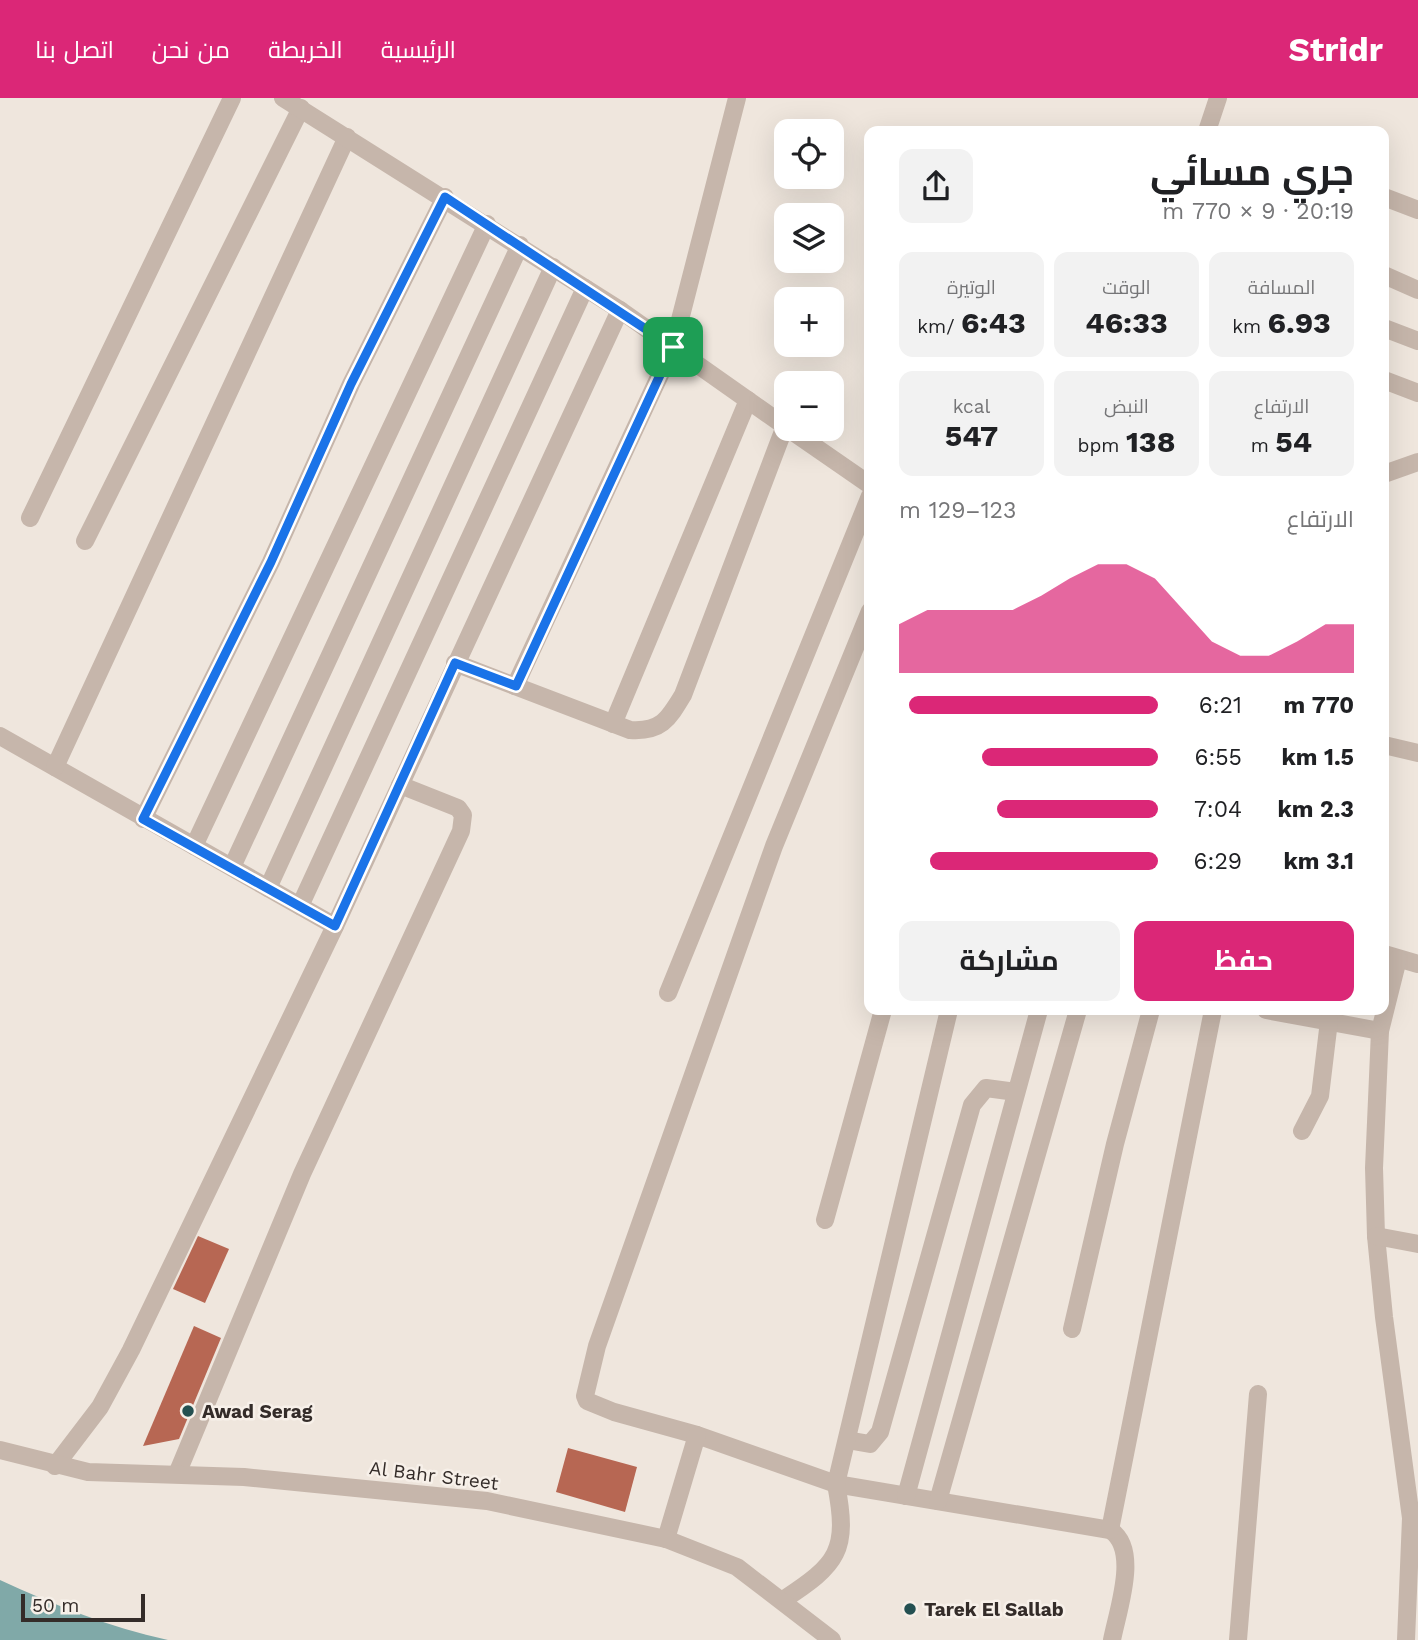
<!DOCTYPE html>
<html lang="ar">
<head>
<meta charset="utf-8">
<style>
	:root { --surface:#fff; --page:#f2f2f2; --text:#202124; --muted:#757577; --accent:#db2777 }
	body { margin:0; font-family:"Work Sans",Cairo,sans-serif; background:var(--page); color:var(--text); direction:rtl; height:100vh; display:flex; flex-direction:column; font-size:26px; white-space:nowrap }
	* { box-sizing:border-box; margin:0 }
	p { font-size:23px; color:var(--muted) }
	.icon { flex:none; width:38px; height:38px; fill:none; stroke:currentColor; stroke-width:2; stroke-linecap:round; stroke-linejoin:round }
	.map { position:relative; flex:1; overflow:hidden; direction:ltr }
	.sheet { position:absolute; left:864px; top:28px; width:525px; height:889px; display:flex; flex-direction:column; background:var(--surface); border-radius:14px; box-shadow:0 7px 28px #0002; direction:rtl }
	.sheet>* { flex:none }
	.fabs { position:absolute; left:774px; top:21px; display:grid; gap:14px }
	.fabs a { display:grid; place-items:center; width:70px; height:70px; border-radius:14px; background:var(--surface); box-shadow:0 7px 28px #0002; font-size:35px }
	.scale { position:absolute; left:21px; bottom:18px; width:124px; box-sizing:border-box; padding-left:7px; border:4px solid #342c29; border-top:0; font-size:19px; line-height:24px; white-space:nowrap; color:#342c29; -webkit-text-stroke:5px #f7f0e9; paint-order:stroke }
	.pin { position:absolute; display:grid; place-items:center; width:60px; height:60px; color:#fff; margin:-30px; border-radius:14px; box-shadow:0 4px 10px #0006 }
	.round { display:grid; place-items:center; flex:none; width:74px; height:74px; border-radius:14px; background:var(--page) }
	.headline { display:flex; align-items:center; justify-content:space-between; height:119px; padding:0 35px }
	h1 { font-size:38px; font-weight:700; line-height:52px }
	.figures { display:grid; grid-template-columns:repeat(3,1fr); gap:10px; height:119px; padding:7px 35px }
	.figures div { display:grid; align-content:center; border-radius:14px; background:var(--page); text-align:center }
	.figures b { font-size:30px; font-weight:700 }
	.figures small { font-size:19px; font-weight:400 }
	.figures p { font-size:19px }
	.chart { height:196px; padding:14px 35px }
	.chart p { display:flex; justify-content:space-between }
	.chart svg { width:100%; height:126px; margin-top:7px; fill:var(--accent); opacity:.7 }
	.cta { display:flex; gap:14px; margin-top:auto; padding:14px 35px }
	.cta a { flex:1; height:80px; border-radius:14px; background:var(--accent); color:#fff; font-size:28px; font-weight:700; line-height:80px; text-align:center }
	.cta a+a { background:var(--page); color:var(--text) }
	ul { padding:0 35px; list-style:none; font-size:23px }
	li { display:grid; grid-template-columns:112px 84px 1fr; align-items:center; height:52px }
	li i { height:18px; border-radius:9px; background:var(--accent) }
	header { display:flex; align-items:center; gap:42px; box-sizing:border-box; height:98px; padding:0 35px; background:var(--accent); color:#fff }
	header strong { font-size:33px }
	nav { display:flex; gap:38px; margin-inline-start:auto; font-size:24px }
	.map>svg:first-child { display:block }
	.water { fill:#80a9a8 }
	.building { fill:#b76753 }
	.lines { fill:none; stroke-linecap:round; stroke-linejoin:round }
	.minor { stroke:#c6b6ab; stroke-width:18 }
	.tertiary { stroke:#c6b6ab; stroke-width:18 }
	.route-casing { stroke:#fff; stroke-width:14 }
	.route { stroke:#1a73e8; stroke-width:9 }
	.poi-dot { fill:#245051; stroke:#f7f0e9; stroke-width:2.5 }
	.labels { text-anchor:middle; stroke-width:5; stroke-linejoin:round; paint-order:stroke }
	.poi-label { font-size:19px; font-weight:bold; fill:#342c29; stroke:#f7f0e9; text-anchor:start }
	.street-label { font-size:19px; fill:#342c29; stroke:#f7f0e9 }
</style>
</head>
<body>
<header>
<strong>Stridr</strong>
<nav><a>الرئيسية</a><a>الخريطة</a><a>من نحن</a><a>اتصل بنا</a></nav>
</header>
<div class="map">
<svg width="1418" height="1542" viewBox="0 0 1418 1542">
	<rect width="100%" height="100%" fill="#efe6dd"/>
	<path class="water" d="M0,1482c54,25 109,47 168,60h-168z"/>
	<g class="building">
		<polygon points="198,1138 229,1151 205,1205 173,1191"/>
		<polygon points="194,1228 221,1240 179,1341 143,1348"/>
		<polygon points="568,1350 637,1369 625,1414 556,1394"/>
	</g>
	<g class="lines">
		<g class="minor">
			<polyline points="1207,33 1218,0"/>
			<polyline points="1384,99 1418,112"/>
			<polyline points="1384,177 1418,192"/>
			<polyline points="1384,230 1418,243"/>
			<polyline points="1384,282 1418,295"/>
			<polyline points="30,420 232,0"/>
			<polyline points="85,443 301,10"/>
			<path d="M870,513l-96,235 -177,500 -12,50 2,5 27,11 83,23 139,49 274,46c30,19 8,79 2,110"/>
			<path d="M455,565l175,67c31,2 38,-10 53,-35l102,-269"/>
			<polyline points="515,588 673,249 737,0"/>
			<polyline points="613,626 748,302"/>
			<polyline points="0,638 335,828"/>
			<polyline points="1384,647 1418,655"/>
			<polyline points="55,669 347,39"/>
			<polyline points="143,721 271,464 351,286 445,99"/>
			<polyline points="194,748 487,126"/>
			<polyline points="232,769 520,147"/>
			<polyline points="268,790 553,169"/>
			<polyline points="300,808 585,190"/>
			<polyline points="1384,856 1418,866"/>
			<polyline points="1398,861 1380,933 1374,1070 1376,1138 1384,1219 1411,1420 1406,1542"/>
			<polyline points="668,895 870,398"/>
			<polyline points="1266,912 1380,933"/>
			<polyline points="1302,1033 1320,998 1329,923"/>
			<polyline points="825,1122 883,912"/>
			<polyline points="1376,1138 1418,1146"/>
			<polyline points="1072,1231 1115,1046 1151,912"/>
			<polyline points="847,1342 870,1346 880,1334 972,1007 986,990 1016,994"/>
			<polyline points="55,1368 100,1309 131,1252 335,828 620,212"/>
			<polyline points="177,1376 302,1076 461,733 463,717 458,710 400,687"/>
			<polyline points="906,1398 1039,912"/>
			<polyline points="938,1403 1078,912"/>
			<polyline points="1110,1432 1213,912"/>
			<polyline points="666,1441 697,1337"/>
			<path d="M783,1502c55,-36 66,-49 53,-116l113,-474"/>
			<polyline points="1238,1542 1258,1296"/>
		</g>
		<g class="tertiary">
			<polyline points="283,0 620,212 786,329"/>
			<polyline points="789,331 870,387"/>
			<polyline points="1384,376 1418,364"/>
			<polyline points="0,1352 88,1374 244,1379 487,1403 666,1441 737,1469 832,1542"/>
		</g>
	</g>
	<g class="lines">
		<g class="route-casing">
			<polygon id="route" points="445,99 673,249 516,588 455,565 335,828 143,721 271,464 351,286"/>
		</g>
		<use href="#route" class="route"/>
	</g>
	<g class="poi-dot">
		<circle cx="188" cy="1313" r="7"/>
		<circle cx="910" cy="1511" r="7"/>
	</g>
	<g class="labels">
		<g class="poi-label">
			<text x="202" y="1320">Awad Serag</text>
			<text x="924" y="1518">Tarek El Sallab</text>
		</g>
		<g class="street-label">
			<text transform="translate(434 1377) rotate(7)" y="7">Al Bahr Street</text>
		</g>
	</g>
</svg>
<div class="fabs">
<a><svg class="icon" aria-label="locate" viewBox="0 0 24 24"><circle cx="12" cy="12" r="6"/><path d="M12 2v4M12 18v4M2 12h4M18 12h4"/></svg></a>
<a><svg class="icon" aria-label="layers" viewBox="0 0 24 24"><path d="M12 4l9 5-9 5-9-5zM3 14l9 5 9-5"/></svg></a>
<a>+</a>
<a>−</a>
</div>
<div class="scale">50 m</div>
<div class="pin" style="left:673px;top:249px;background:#1e9e55"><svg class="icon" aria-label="arrive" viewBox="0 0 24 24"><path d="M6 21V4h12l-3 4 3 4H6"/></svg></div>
<section class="sheet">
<div class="headline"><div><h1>جري مسائي</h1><p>20:19 · 9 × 770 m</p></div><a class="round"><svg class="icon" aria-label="share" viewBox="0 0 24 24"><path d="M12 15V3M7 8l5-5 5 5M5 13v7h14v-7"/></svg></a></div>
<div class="figures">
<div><p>المسافة</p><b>6.93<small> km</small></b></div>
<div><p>الوقت</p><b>46:33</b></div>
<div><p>الوتيرة</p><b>6:43<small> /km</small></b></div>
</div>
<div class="figures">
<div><p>الارتفاع</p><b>54<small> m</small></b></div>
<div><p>النبض</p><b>138<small> bpm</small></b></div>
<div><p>kcal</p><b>547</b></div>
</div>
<div class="chart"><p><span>الارتفاع</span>123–129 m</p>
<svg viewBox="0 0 160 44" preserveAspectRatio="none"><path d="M0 44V27L10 22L20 22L30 22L40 22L50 17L60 11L70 6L80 6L90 11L100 22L110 33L120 38L130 38L140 33L150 27L160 27V44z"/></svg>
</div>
<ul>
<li><b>770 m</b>6:21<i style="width:96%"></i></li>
<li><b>1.5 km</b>6:55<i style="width:68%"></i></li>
<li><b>2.3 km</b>7:04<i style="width:62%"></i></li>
<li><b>3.1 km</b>6:29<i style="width:88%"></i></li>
</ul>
<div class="cta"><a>حفظ</a><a>مشاركة</a></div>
</section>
</div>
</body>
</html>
